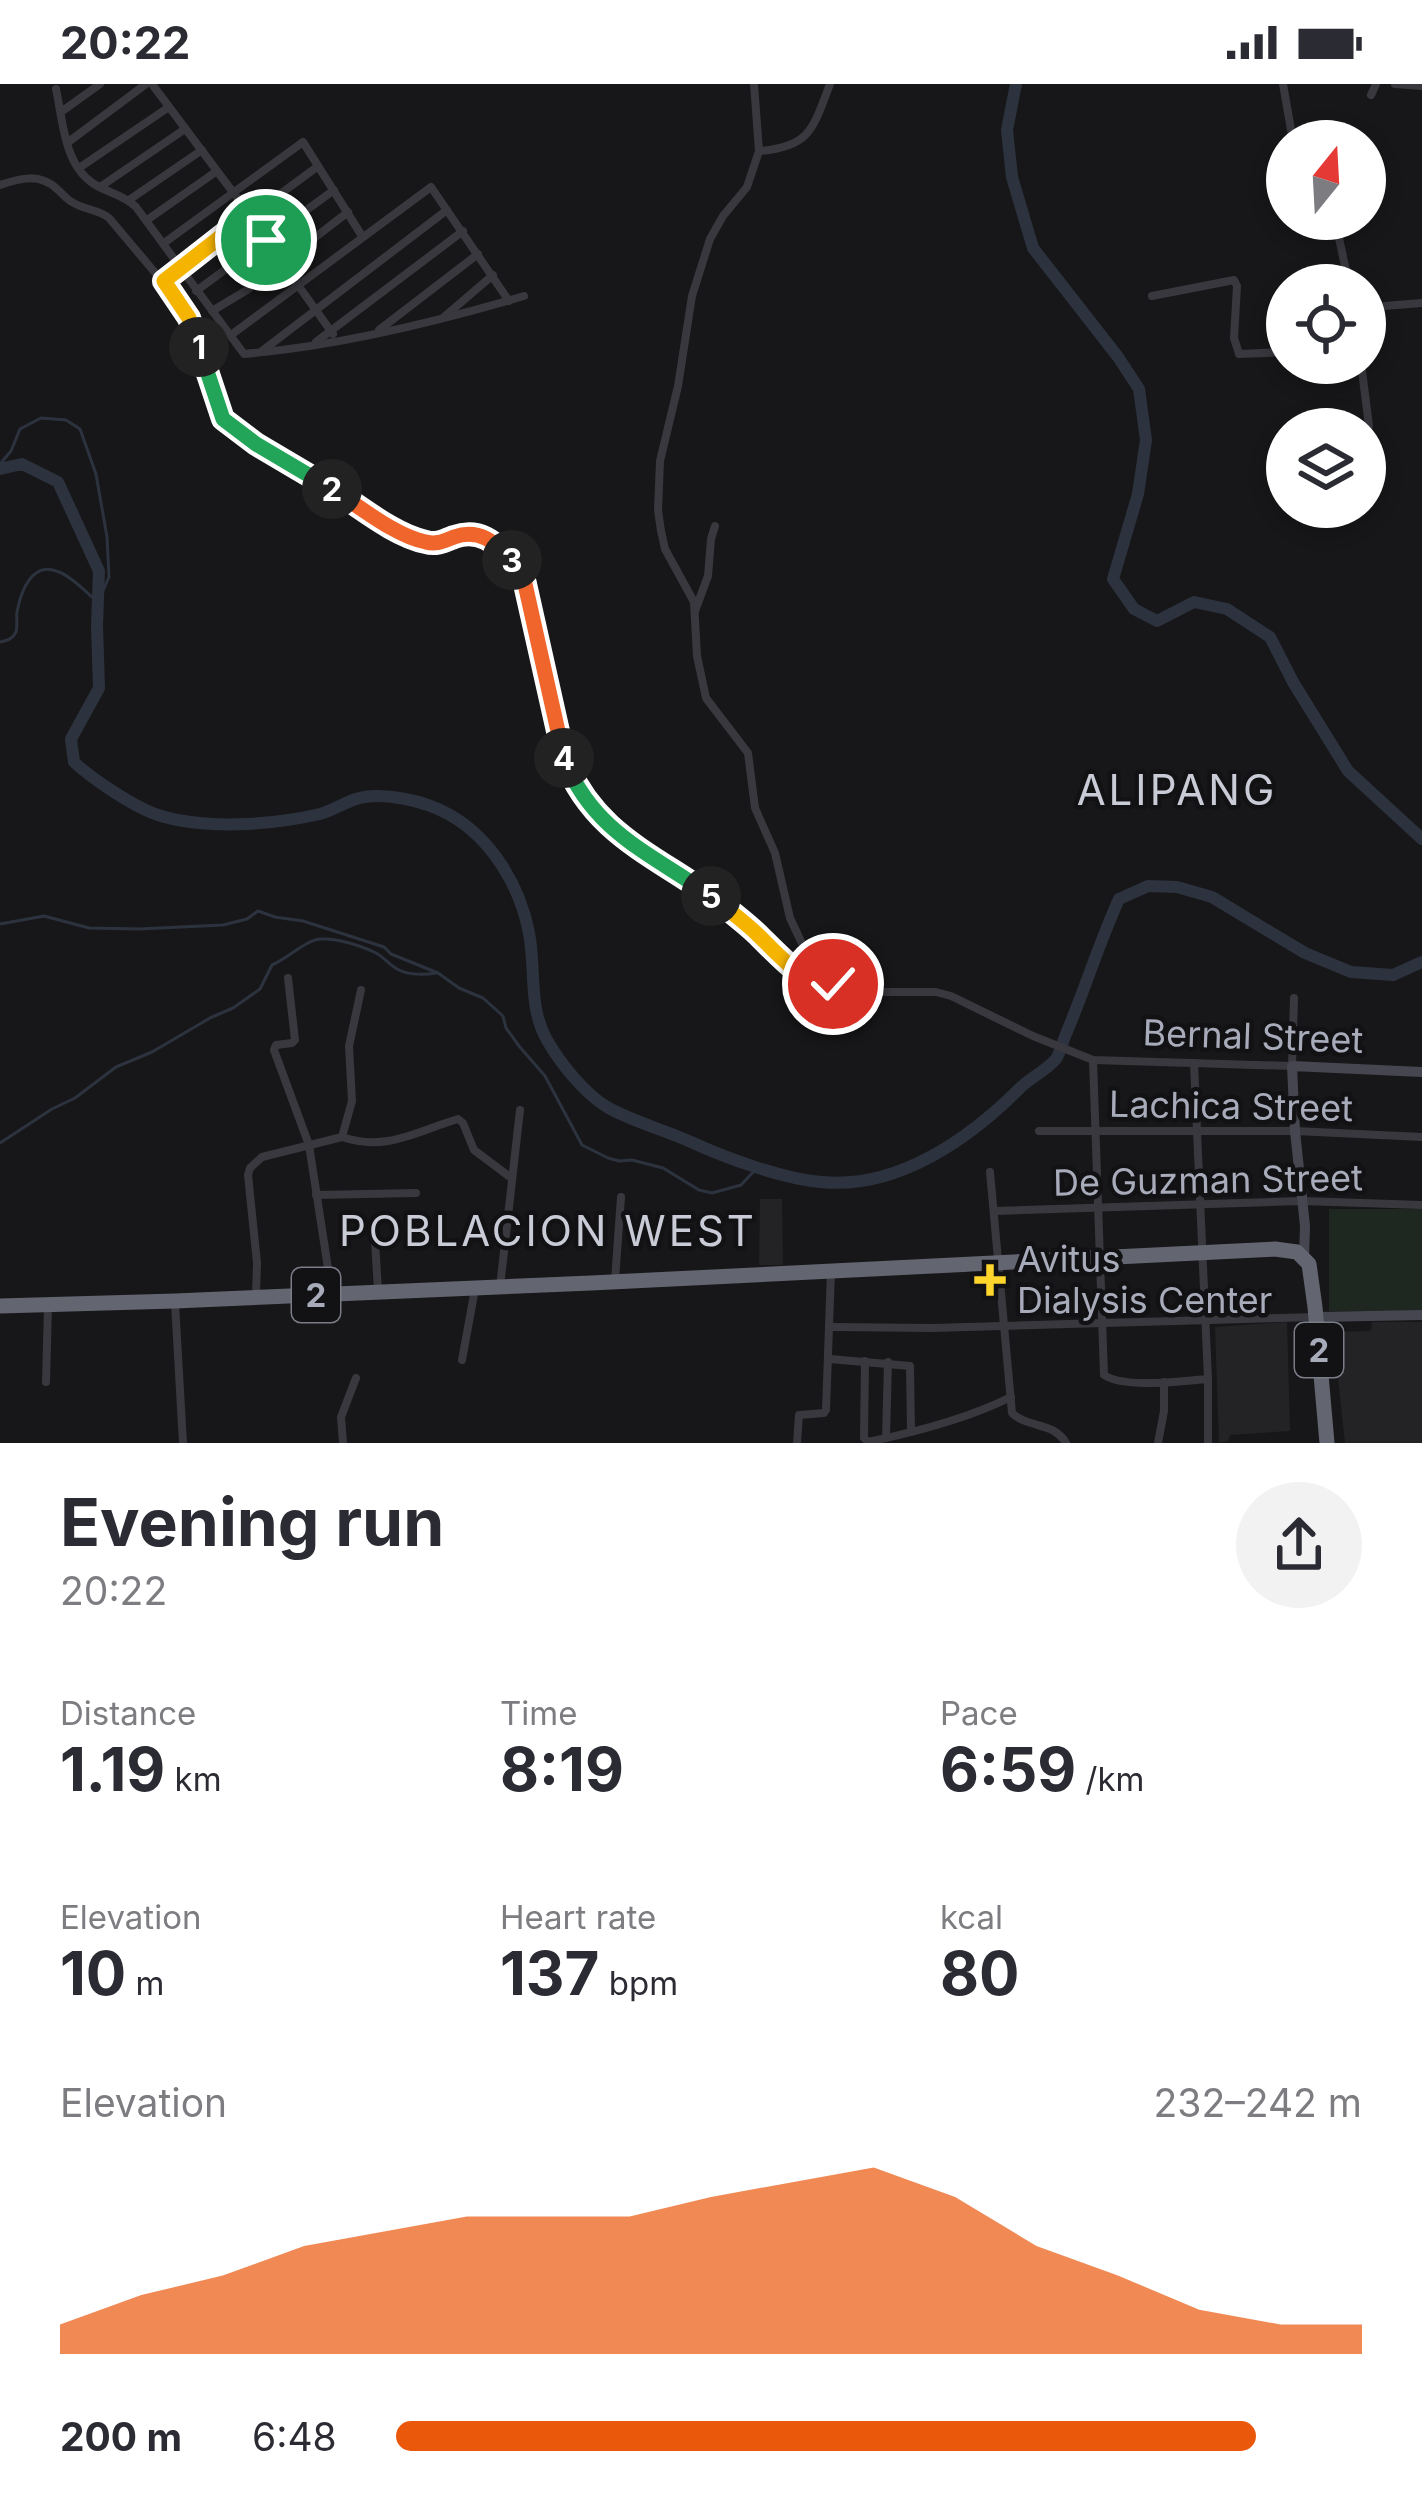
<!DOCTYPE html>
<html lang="en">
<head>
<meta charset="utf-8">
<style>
	:root { --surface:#fff; --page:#f2f2f3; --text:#2b2b33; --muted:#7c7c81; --accent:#ea580c }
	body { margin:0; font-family:Inter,sans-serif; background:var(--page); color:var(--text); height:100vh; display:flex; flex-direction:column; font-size:45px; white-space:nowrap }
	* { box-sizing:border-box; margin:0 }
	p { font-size:39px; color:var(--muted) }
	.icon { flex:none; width:66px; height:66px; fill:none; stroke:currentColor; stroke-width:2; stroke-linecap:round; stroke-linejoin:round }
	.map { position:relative; height:1359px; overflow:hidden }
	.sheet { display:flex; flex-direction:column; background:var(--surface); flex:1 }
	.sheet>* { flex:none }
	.needle { width:78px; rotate:18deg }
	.tools { position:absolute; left:1266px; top:36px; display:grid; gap:24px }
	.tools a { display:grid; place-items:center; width:120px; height:120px; border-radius:50%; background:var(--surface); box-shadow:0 6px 18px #0003; font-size:60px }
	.pin { position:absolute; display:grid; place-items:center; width:102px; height:102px; color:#fff; margin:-51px; border:6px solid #fff; border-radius:50%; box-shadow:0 3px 12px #0007 }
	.km { position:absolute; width:60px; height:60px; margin:-30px; border-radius:50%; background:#222; color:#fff; font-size:33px; line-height:60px; text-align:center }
	.round { display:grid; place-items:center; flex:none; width:126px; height:126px; border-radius:63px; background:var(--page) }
	.overview { display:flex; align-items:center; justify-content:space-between; height:204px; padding:0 60px }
	h1 { font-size:66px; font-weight:700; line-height:90px }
	.figures { display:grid; grid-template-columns:repeat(3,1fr); gap:18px; height:204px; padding:12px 60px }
	.figures div { display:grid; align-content:center }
	.figures b { font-size:60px; font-weight:700 }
	.figures small { font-size:33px; font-weight:400 }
	.figures p { font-size:33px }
	.chart { height:336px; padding:24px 60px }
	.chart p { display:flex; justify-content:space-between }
	.chart svg { width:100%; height:216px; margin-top:12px; fill:var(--accent); opacity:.7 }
	ul { padding:0 60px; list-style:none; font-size:39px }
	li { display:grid; grid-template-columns:192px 144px 1fr; align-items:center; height:90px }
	li i { height:30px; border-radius:15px; background:var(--accent) }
	.status { display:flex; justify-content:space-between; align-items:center; height:84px; padding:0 60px; background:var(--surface); direction:ltr }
	.status svg { height:33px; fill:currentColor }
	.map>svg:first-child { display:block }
	.built { fill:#232326 }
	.green { fill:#1e2821 }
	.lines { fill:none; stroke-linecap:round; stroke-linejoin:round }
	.stream { stroke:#2c333e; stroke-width:3 }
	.river { stroke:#2c333e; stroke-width:12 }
	.street { stroke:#38383e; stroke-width:8 }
	.secondary { stroke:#45464f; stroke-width:10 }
	.highway { stroke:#636570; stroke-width:15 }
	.split-1-casing { stroke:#fff; stroke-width:24 }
	.split-2-casing { stroke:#fff; stroke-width:24 }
	.split-3-casing { stroke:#fff; stroke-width:24 }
	.split-4-casing { stroke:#fff; stroke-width:24 }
	.split-5-casing { stroke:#fff; stroke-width:24 }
	.split-6-casing { stroke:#fff; stroke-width:24 }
	.split-1 { stroke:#f5b400; stroke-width:15 }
	.split-2 { stroke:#22a559; stroke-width:15 }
	.split-3 { stroke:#f0652b; stroke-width:15 }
	.split-4 { stroke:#f0652b; stroke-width:15 }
	.split-5 { stroke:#22a559; stroke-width:15 }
	.split-6 { stroke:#f5b400; stroke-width:15 }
	.poi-dot { fill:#fed52a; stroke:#121214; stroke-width:4.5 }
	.labels { text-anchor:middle; stroke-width:9; stroke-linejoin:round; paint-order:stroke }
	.shield { fill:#121214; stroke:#7b7d88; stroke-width:3 }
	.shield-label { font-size:33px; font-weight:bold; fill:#a8abba }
	.street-label { font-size:36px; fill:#a8abba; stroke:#121214 }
	.poi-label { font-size:36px; fill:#a8abba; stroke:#121214; text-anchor:start }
	.quarter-label { font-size:42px; letter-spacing:3px; fill:#c9cbd6; stroke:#121214 }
</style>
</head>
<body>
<div class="status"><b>20:22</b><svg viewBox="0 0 49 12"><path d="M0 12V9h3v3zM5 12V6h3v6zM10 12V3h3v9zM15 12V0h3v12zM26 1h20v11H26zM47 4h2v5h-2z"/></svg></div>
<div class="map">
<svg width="1422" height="1359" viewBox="0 0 1422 1359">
	<rect width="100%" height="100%" fill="#171719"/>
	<g class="built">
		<polygon points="760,1115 782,1115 783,1181 759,1181"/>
		<polygon points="1287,1238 1290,1347 1230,1351 1228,1357 1219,1359 1215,1243"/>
		<polygon points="1372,1238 1422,1238 1422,1359 1345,1359 1333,1248 1371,1247"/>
	</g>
	<polygon class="green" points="1329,1125 1422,1125 1422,1228 1329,1227"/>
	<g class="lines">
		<g class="stream">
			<path d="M0,380l11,-13 9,-22 21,-11 25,2 14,9 16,45 11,63 2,40 -11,25c-12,-9 -25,-25 -39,-30 -27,-12 -38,19 -42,40 -1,6 1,14 -1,20 -4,8 -9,8 -16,10"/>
			<polyline points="0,840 44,832 89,844 139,845 223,841 247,835 258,827 275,833 303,837 384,863 391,870 438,889 459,904 483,914 503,932 506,944 519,962 545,992 582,1061 608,1074 619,1077 632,1076 663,1084 699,1106 712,1109 741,1101 758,1083"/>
			<path d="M0,1059l52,-34 23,-11 41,-31 36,-15 58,-34 23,-10 27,-19 12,-24c15,-6 35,-26 49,-26 16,-1 41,7 55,14 8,4 14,13 23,17 10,5 26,5 37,3"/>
		</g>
		<g class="river">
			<polyline points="1016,0 1007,46 1012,93 1033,164 1118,273 1139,305 1146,356 1138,410 1113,495 1134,525 1157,537 1194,518 1227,525 1270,553 1293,598 1348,687 1422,755"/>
			<path d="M0,385l22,-5 36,18 41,89 -2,54 2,63 -28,51 3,23c18,17 60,45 84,53 47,15 114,10 162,-1 12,-3 22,-10 33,-14 27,-10 73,1 97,15 42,24 70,71 79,118 7,35 -1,74 18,107 13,23 37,53 60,67 24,14 58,23 84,35 35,16 92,37 130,40 76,8 148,-43 199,-94 10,-10 27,-18 36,-29 4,-6 7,-18 10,-25 19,-45 33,-91 53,-135l29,-13 29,1 35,10 93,56 46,19 42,3 29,-13"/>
		</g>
		<g class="street">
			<polyline points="152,0 241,119"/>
			<polyline points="754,0 759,67 747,103 723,132 710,155 692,212 678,302 660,377 658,426 661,447 665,465 694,518 697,572 706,614 748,669 755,724 775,769 790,834 805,866 825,894 851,908 936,908 951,912 1033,952 1093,976 1292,982 1294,914"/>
			<polyline points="1283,0 1293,57"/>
			<polyline points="1395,0 1422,2"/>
			<path d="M56,5c7,32 8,76 38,95 14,9 30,11 42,23l108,147c94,-8 189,-31 280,-58"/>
			<polyline points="1371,11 1376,0"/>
			<polyline points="61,28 100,0"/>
			<polyline points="67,59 146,0"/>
			<path d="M759,67c52,-4 54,-23 71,-67"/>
			<polyline points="79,84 169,23"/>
			<path d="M0,101c20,-7 40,-12 57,4 6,5 9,10 15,13 12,8 26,7 37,16l75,89 39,112 33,25 159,95c44,16 51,-33 98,22 14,17 15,40 19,61 11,50 18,105 39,152 9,22 27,42 44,58 28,25 62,39 92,61 37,27 97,99 140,101"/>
			<polyline points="100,103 185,45"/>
			<polyline points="129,116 202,66"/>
			<circle cx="249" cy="132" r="14"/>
			<polyline points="261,124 317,83"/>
			<polyline points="1335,135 1349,201"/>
			<polyline points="147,136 217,87"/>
			<polyline points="257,144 333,250"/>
			<polyline points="164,159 303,58 362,152"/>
			<polyline points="164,197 237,140"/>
			<polyline points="196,207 334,106"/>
			<polyline points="1152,212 1234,196 1237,202 1234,254 1239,270 1287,268"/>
			<polyline points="212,227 247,206 348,128"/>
			<polyline points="1365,229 1384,222 1422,219"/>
			<polyline points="444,233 493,191"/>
			<polyline points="379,246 478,170"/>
			<polyline points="231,251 431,103 509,217"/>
			<polyline points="316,258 463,147"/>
			<polyline points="262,267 447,126"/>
			<polyline points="1361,279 1369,342 1365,354"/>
			<polyline points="695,527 708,492 711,455 715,442"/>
			<polyline points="288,894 295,956 292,959 276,961 274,966 309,1061 332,1210"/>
			<path d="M1093,976l11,315c22,14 77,6 104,4"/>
			<polyline points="1194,979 1208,1295 1208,1359"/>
			<polyline points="1039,1047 1295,1047 1422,1053"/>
			<path d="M342,1053c44,15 75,-6 116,-18l5,4 11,27 36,27"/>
			<path d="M990,1088l22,241c17,16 41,8 54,30"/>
			<polyline points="316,1111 416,1109"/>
			<polyline points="995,1127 1302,1117 1422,1121"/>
			<polyline points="375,1157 378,1206"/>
			<polyline points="615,1196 621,1113"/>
			<polyline points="500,1203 520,1026"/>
			<polyline points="256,1211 257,1179 248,1091 250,1084 262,1073 342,1053 352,1017 349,962 361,906"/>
			<polyline points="175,1219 183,1359"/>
			<polyline points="831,1243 933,1244 1316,1233"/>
			<polyline points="830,1275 910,1282 911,1348"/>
			<polyline points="462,1276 475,1205"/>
			<path d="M865,1277l-1,77 4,4c48,-10 99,-23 143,-45"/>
			<polyline points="46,1298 48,1222"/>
			<polyline points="886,1354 888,1278"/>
			<polyline points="343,1359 341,1333 356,1294"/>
			<polyline points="797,1359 799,1331 824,1329 826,1326 831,1187"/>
			<polyline points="1158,1359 1164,1327 1164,1298"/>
		</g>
		<g class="secondary">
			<polyline points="1304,1174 1305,1142 1295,1047 1292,982 1422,988"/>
			<polyline points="1316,1233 1422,1231"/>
		</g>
		<polyline class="highway" points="0,1222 175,1217 591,1199 1275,1165 1297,1168 1309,1180 1315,1223 1327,1359"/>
	</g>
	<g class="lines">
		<g class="split-1-casing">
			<polyline id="split-1" points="199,263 189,234 164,197 237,140 246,146 257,144 266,156"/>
		</g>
		<g class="split-2-casing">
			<polyline id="split-2" points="199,263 223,335 256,360 332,405"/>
		</g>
		<g class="split-3-casing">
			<path id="split-3" d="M332,405c27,17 63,47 94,53 10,3 18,-1 28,-5 25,-9 41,5 58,23"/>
		</g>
		<g class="split-4-casing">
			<polyline id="split-4" points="512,476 522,489 525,500 564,674"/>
		</g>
		<g class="split-5-casing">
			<path id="split-5" d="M564,674c28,74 88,96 147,138"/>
		</g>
		<g class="split-6-casing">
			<path id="split-6" d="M711,812c15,12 31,24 45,37 22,21 62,68 95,59l-18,-8"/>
		</g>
		<use href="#split-1" class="split-1"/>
		<use href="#split-2" class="split-2"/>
		<use href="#split-3" class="split-3"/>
		<use href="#split-4" class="split-4"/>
		<use href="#split-5" class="split-5"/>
		<use href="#split-6" class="split-6"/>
	</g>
	<path class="poi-dot" d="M984 1178h12v12h12v12h-12v12h-12v-12h-12v-12h12z"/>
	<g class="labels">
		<g class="shield">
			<rect x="292" y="1184" width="48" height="54" rx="9"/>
			<rect x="1295" y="1239" width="48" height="54" rx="9"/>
		</g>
		<g class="shield-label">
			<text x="316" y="1223">2</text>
			<text x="1319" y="1278">2</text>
		</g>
		<g class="street-label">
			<text transform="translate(1253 952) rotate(2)" y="13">Bernal Street</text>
			<text transform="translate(1231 1022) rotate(1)" y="13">Lachica Street</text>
			<text transform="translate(1208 1096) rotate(-1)" y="13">De Guzman Street</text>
		</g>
		<g class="poi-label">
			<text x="1017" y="1188">Avitus<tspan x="1017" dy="41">Dialysis Center</tspan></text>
		</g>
		<g class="quarter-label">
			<text x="1177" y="721">ALIPANG</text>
			<text x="548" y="1162">POBLACION WEST</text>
		</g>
	</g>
</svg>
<div class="tools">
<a><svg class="needle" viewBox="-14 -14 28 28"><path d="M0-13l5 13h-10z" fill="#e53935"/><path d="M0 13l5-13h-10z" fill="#7c7c81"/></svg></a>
<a><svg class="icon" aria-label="locate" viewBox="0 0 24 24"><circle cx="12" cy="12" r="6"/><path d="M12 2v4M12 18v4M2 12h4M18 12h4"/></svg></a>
<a><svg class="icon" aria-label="layers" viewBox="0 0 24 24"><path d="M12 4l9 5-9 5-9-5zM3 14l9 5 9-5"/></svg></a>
</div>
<div class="pin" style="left:266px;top:156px;background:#1e9e55"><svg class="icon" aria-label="arrive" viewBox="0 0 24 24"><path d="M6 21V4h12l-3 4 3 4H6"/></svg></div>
<div class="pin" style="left:833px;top:900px;background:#d93025"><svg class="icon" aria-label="check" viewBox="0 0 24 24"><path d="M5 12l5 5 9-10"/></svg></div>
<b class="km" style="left:199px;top:263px">1</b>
<b class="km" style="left:332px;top:405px">2</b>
<b class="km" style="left:512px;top:476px">3</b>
<b class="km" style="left:564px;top:674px">4</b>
<b class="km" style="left:711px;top:812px">5</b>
</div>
<section class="sheet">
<div class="overview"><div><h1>Evening run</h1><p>20:22</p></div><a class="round"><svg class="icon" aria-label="share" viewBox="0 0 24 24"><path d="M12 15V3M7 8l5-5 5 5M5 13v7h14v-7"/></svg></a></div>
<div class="figures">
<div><p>Distance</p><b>1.19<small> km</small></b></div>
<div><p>Time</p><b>8:19</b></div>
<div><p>Pace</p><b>6:59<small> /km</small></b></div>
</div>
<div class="figures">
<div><p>Elevation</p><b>10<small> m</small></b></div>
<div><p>Heart rate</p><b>137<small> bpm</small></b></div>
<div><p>kcal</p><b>80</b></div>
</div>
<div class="chart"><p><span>Elevation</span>232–242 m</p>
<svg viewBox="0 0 160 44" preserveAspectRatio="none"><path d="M0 44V38L10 32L20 28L30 22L40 19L50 16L60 16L70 16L80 12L90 9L100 6L110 12L120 22L130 28L140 35L150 38L160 38V44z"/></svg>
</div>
<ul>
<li><b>200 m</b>6:48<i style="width:89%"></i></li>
</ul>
</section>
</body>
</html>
